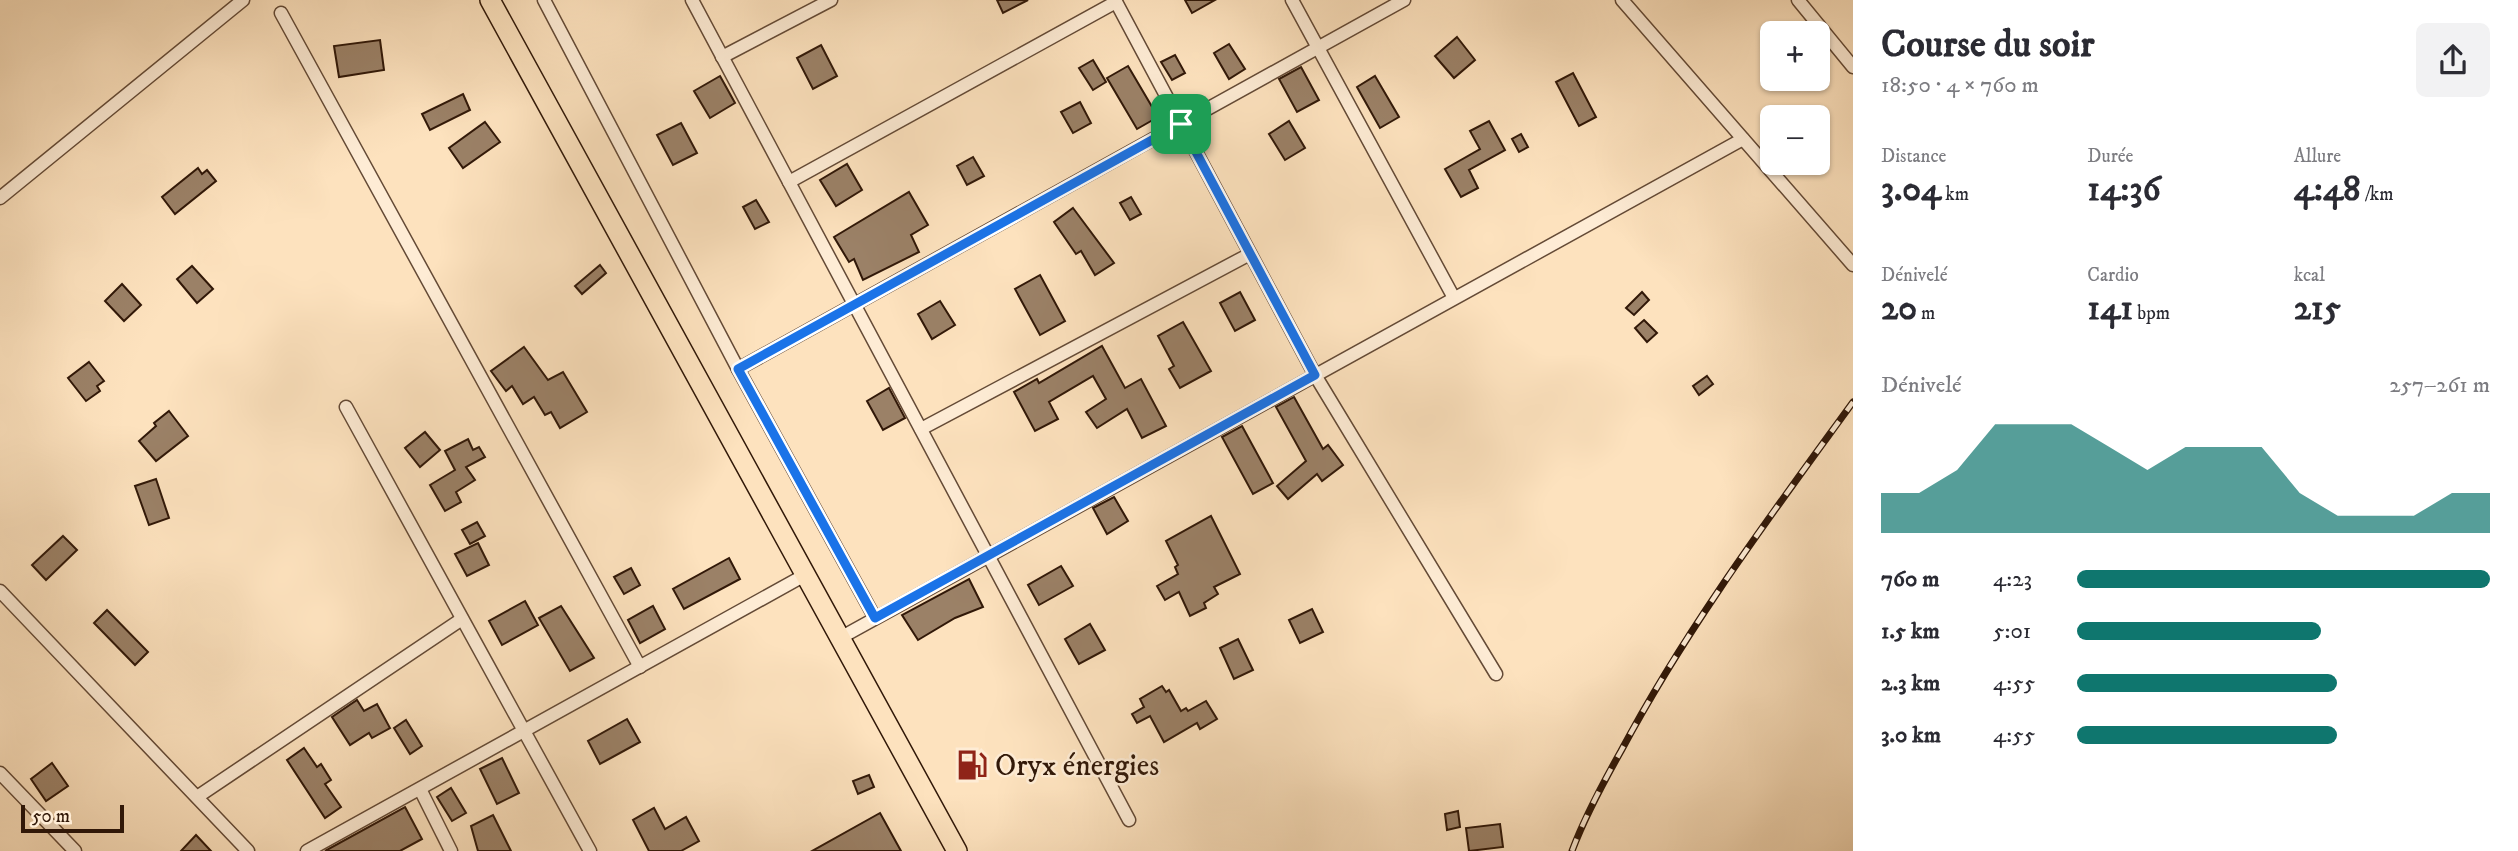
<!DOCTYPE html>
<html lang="fr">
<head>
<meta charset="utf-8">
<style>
	:root { --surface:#fff; --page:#f2f2f3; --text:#2b2b33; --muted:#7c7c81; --accent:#0f766e }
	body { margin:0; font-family:"IM FELL DW Pica",serif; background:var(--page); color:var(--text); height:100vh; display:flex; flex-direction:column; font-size:26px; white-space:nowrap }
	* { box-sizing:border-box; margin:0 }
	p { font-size:23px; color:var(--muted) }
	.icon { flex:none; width:38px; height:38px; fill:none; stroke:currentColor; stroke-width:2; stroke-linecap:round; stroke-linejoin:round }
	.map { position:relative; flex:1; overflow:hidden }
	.side { display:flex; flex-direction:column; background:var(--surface); width:665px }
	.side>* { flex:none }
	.fabs { position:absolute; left:1760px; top:21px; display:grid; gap:14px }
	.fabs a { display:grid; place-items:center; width:70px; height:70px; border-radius:10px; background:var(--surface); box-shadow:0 2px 5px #0004; font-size:35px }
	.scale { position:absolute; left:21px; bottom:18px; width:103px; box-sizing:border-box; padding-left:7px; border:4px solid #311808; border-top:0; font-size:19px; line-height:24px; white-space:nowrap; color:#311808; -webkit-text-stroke:5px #feecd5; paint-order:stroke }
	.pin { position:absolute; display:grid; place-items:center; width:60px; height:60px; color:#fff; margin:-30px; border-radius:14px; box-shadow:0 4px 10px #0006 }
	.round { display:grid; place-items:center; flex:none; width:74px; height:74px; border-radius:10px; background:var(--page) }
	.headline { display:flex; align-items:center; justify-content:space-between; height:119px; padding:0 28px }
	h1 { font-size:38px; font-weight:700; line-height:52px }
	.figures { display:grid; grid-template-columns:repeat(3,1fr); gap:10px; height:119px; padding:7px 28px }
	.figures div { display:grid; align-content:center }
	.figures b { font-size:35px; font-weight:700 }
	.figures small { font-size:19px; font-weight:400 }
	.figures p { font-size:19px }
	.chart { height:196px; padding:14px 28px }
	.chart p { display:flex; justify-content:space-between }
	.chart svg { width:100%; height:126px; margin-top:7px; fill:var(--accent); opacity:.7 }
	ul { padding:0 28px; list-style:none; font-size:23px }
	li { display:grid; grid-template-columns:112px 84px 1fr; align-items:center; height:52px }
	li i { height:18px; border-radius:9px; background:var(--accent) }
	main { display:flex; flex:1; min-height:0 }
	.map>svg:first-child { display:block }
	.building { fill:#9b8167; stroke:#311808; stroke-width:2 }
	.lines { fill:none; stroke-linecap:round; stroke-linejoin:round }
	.street-casing { stroke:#644a36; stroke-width:15 }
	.primary-casing { stroke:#311808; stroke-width:22 }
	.street { stroke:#feecd5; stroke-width:12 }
	.primary { stroke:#fde2be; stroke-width:19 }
	.rail-casing { stroke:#311808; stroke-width:7 }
	.rail { stroke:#feecd5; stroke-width:4.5; stroke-dasharray:13; stroke-linecap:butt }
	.route-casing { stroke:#fff; stroke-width:14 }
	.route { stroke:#1a73e8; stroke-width:9 }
	.labels { text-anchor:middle; stroke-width:5; stroke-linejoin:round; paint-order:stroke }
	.poi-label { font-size:30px; fill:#311808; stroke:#feecd5; text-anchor:start }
</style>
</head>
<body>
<main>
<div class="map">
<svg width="1853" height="851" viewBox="0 0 1853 851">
	<rect width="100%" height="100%" fill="#fde2be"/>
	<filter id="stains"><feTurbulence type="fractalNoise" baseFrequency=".00286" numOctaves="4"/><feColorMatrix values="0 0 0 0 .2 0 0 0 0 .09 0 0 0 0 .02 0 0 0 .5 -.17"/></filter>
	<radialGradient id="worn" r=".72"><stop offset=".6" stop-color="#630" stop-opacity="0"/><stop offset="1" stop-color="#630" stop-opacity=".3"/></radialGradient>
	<g class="building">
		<polygon points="997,0 1028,0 1003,13"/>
		<polygon points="1185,0 1215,0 1192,13"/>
		<polygon points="1457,37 1475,60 1454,78 1435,56"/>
		<polygon points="380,40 384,70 339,77 334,46"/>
		<polygon points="1229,44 1245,69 1229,79 1214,53"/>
		<polygon points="821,45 837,76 813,89 797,58"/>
		<polygon points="1175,55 1185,73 1172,80 1161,62"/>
		<polygon points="1093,60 1106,82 1093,90 1079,68"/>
		<polygon points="1128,66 1158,117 1137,129 1107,78"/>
		<polygon points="1301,67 1319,100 1297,112 1279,79"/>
		<polygon points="1573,73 1596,117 1579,126 1556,82"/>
		<polygon points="720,76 735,103 710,118 694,91"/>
		<polygon points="1375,76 1399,117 1380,128 1357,87"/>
		<polygon points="463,94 470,110 430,130 422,114"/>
		<polygon points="1080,102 1091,123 1073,133 1061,112"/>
		<polygon points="1289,121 1305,148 1285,160 1269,134"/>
		<polygon points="1489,121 1505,150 1469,170 1478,188 1461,197 1445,169 1480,149 1470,131"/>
		<polygon points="485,122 500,142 463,168 449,148"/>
		<polygon points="681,123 697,153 673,165 657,135"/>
		<polygon points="1521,134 1528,147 1519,152 1512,139"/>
		<polygon points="973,157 984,176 967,185 957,166"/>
		<polygon points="847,164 862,190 836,206 820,180"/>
		<polygon points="198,168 202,174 207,170 216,181 175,214 162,197"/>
		<polygon points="909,192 928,225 911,235 919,252 863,280 854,259 849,262 834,237"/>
		<polygon points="1131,197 1141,214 1130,220 1120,203"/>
		<polygon points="756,200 769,222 755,229 743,207"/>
		<polygon points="1073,208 1114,263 1095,275 1081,251 1076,254 1054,222"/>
		<polygon points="600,265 606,273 582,294 575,286"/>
		<polygon points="192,266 213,289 197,303 177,279"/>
		<polygon points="1040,275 1065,321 1040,335 1015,289"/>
		<polygon points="122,284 141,305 124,321 105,301"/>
		<polygon points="1240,292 1255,320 1235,331 1220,303"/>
		<polygon points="1642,292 1649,300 1634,315 1626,308"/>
		<polygon points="940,301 955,325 932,339 918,314"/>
		<polygon points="1644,320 1657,333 1647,342 1635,328"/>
		<polygon points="1183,322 1211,371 1180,388 1169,369 1174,366 1158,336"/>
		<polygon points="1102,346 1125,388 1141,379 1166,426 1142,438 1127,409 1097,428 1086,412 1106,399 1093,376 1049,402 1058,419 1035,431 1014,392 1037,379 1039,383"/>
		<polygon points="524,347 548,380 563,372 587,412 560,428 551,412 545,415 534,397 523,404 512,386 506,391 491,371"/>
		<polygon points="89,362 104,381 97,386 100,391 86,401 68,378"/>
		<polygon points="1707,376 1713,384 1699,395 1693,386"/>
		<polygon points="889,388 905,418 883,430 867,401"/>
		<polygon points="1294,397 1323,449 1328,445 1343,465 1322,481 1317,474 1288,499 1277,486 1306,461 1276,407"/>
		<polygon points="169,411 188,436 156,461 139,441 156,426 154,423"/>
		<polygon points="1242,426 1273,483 1253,494 1222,437"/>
		<polygon points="425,432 440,450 420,467 405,448"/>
		<polygon points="468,439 473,450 479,447 485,457 466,467 475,480 456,492 461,502 445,511 430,485 455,470 445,451"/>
		<polygon points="156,479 169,518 149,525 135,486"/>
		<polygon points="1114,497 1128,521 1107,534 1093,508"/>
		<polygon points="1211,516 1240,574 1214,587 1218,594 1204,603 1206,608 1190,616 1179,592 1165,600 1157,586 1178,574 1175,567 1178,565 1166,541"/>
		<polygon points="477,522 485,536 470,544 462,530"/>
		<polygon points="63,536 77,550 46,580 32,565"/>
		<polygon points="478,543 489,565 467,576 455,554"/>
		<polygon points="729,558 740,579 684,609 673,589"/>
		<polygon points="1061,566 1073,586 1039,605 1028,585"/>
		<polygon points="631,568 640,585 624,594 614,577"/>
		<polygon points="969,579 983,607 955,618 918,640 902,615"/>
		<polygon points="525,601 538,625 502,645 489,621"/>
		<polygon points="561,606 594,658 570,671 539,618"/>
		<polygon points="653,606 665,629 640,643 628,620"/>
		<polygon points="1312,609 1323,632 1300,643 1289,620"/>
		<polygon points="107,610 148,652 135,665 94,623"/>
		<polygon points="1090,624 1105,650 1079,664 1065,639"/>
		<polygon points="1238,639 1253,670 1234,679 1220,648"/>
		<polygon points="1162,686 1166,692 1169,690 1181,711 1186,708 1188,711 1206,701 1217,719 1200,729 1197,723 1164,742 1150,716 1137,723 1132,714 1144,707 1140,699"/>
		<polygon points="357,700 364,711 377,704 390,728 372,738 369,733 350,745 332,717"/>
		<polygon points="627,719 640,742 600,764 588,741"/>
		<polygon points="406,720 422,746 410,754 394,728"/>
		<polygon points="304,748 317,767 321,764 331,780 325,784 341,807 325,818 287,760"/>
		<polygon points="502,758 519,793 497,804 480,769"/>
		<polygon points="52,763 68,786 46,801 31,779"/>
		<polygon points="869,775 874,787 858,794 853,781"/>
		<polygon points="451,788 466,813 452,821 437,797"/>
		<polygon points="405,807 422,839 400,851 325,851"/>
		<polygon points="654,808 665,829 686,817 699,841 681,851 649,851 633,820"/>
		<polygon points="1458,811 1460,827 1447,830 1445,814"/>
		<polygon points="880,813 901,851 812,851"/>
		<polygon points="493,815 511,851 478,851 471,826"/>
		<polygon points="1500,824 1503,847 1469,851 1466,828"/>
		<polygon points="196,835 211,851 181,851"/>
	</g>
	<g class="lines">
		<g class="street-casing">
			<g id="street">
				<polyline points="544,0 738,369 875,618"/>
				<polyline points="692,0 1129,820"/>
				<polyline points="1115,0 1315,375 1496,674"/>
				<polyline points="1292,0 1454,298"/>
				<polyline points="1622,0 1853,265"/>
				<polyline points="1798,0 1853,67"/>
				<polyline points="281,13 640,667"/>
				<polyline points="722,57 831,0"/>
				<polyline points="789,182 1116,2"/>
				<polyline points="0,198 243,0"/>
				<polyline points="738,369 1404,0"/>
				<polyline points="346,407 590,851"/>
				<polyline points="921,429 1250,254"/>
				<polyline points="0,591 248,851"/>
				<polyline points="840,638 1743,139"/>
				<polyline points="0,773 75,851"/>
				<polyline points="420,789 451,851"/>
				<polyline points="197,797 462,619"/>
				<polyline points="307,851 805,575"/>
			</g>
		</g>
		<g class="primary-casing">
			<polyline id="primary" points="490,0 957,851"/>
		</g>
		<use href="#street" class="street"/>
		<use href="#primary" class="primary"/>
		<g class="rail-casing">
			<path id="rail" d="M1572,851c13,-35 31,-68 49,-100 66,-124 150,-236 232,-349"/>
		</g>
		<use href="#rail" class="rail"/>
	</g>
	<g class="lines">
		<g class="route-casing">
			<polygon id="route" points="1181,124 1315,375 875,618 738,369"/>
		</g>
		<use href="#route" class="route"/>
	</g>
	<defs>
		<g id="fuel-bare" transform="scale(2.415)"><path d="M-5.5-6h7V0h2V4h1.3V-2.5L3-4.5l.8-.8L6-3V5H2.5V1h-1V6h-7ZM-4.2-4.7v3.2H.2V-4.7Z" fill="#8f2418" stroke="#feecd5" stroke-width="2.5" paint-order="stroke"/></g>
	</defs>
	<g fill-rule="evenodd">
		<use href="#fuel-bare" x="972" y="765"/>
	</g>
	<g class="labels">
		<g class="poi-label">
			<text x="995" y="775">Oryx énergies</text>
		</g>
	</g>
	<rect width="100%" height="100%" filter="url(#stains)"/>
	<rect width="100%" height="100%" fill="url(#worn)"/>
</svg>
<div class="fabs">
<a>+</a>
<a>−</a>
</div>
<div class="scale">50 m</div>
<div class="pin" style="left:1181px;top:124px;background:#1e9e55"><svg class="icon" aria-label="arrive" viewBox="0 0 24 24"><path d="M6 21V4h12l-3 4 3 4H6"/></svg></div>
</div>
<section class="side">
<div class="headline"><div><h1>Course du soir</h1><p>18:50 · 4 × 760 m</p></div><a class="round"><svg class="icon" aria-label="share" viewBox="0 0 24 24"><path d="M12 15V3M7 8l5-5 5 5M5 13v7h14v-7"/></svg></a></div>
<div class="figures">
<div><p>Distance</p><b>3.04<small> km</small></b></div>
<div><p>Durée</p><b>14:36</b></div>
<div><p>Allure</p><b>4:48<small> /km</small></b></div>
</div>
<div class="figures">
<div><p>Dénivelé</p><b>20<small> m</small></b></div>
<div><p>Cardio</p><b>141<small> bpm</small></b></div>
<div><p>kcal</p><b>215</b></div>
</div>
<div class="chart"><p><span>Dénivelé</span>257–261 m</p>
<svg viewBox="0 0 160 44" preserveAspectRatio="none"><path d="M0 44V30L10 30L20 22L30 6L40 6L50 6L60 14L70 22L80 14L90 14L100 14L110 30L120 38L130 38L140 38L150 30L160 30V44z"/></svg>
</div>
<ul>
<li><b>760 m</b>4:23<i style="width:100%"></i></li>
<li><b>1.5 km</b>5:01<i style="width:59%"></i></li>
<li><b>2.3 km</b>4:55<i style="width:63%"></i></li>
<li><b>3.0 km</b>4:55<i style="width:63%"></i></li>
</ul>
</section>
</main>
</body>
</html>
